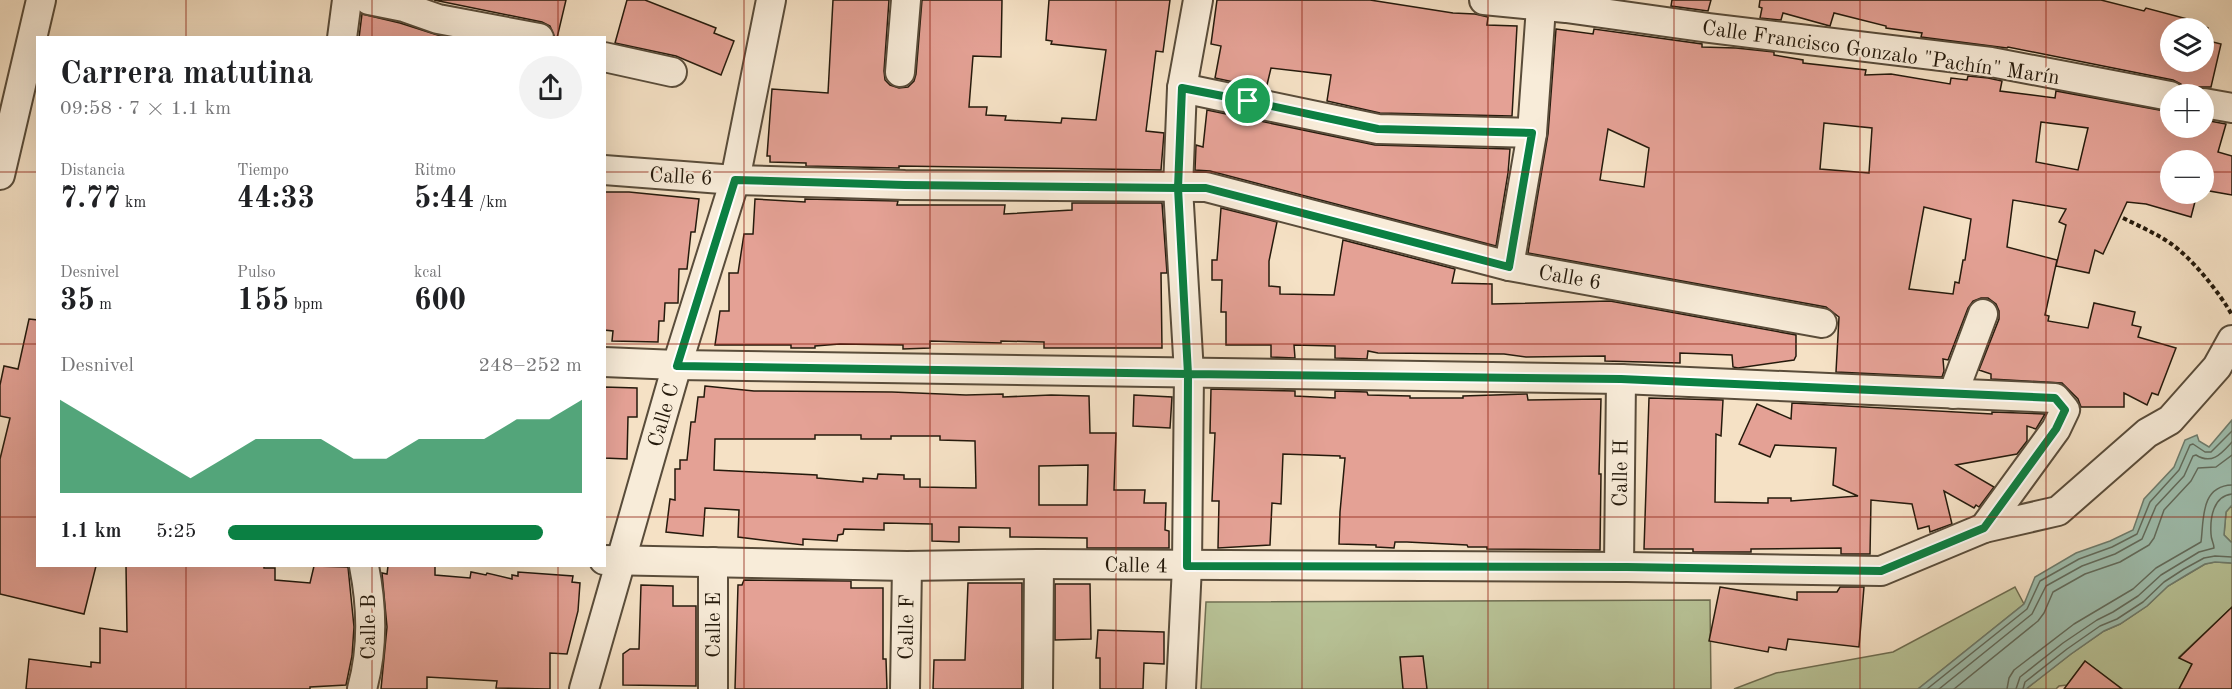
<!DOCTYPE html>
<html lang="es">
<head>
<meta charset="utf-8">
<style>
	:root { --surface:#fff; --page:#f2f2f2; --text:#202124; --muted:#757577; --accent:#0b8043 }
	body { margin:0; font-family:"Old Standard TT",serif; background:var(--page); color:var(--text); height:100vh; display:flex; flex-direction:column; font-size:22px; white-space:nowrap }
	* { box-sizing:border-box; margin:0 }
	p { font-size:20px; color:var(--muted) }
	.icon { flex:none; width:33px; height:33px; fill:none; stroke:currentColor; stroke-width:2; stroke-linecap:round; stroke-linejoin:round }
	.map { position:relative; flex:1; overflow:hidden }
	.drawer { position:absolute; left:36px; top:36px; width:570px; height:531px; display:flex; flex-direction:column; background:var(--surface); border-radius:0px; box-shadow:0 6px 24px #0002 }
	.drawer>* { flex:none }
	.buttons { position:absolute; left:2160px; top:18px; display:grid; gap:12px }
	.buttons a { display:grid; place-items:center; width:54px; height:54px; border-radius:50%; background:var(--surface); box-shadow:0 6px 24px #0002; font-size:30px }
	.pin { position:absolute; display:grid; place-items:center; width:51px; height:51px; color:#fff; margin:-26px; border:3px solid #fff; border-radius:50%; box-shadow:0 2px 6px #0007 }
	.round { display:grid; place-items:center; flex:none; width:63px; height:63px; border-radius:32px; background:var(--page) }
	.summary { display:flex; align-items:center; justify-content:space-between; height:102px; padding:0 24px }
	h1 { font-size:33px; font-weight:700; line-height:45px }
	.figures { display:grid; grid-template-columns:repeat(3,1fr); gap:9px; height:102px; padding:6px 24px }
	.figures div { display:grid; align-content:center }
	.figures b { font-size:30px; font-weight:700 }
	.figures small { font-size:16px; font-weight:400 }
	.figures p { font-size:16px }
	.chart { height:168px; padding:12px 24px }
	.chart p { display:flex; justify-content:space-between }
	.chart svg { width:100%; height:108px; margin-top:6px; fill:var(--accent); opacity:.7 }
	ul { padding:0 24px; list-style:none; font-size:20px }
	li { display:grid; grid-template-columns:96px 72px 1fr; align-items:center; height:45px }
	li i { height:15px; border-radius:8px; background:var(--accent) }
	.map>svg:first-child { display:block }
	.green { fill:#b8c397; stroke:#6e6e52; stroke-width:1.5 }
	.water { fill:#9ebeae; stroke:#6e7c6d; stroke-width:1.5 }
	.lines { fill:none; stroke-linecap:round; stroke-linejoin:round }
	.shore { stroke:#626c5d; stroke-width:1.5 }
	.building { fill:#e4a195; stroke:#251a0c; stroke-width:1.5; fill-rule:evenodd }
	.minor-casing { stroke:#594c3a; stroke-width:32 }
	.path { stroke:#251a0c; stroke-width:4; stroke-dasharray:4.5 3; stroke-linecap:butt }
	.minor { stroke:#f8ecd9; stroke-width:28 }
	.route-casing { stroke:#fff; stroke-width:12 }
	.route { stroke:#0b8043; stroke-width:8 }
	.grid { fill:none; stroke:#8f2418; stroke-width:1.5; stroke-opacity:0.55 }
	.labels { text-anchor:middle; stroke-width:5; stroke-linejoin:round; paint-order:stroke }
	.street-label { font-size:21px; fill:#251a0c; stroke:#f8ecd9 }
</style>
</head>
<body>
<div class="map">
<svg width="2232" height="689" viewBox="0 0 2232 689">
	<rect width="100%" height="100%" fill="#f5e1c5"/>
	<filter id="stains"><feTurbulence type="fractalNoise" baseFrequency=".00333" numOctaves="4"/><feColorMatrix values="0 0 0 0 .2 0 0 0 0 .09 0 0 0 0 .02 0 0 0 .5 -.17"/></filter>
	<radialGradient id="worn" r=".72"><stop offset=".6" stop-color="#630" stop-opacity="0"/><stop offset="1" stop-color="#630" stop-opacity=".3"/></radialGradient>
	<g class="green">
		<polygon points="2232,505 2232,543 2224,535 2226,512"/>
		<polygon points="2215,562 2232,563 2232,611 2229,610 2179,657 2192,664 2179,689 2122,689 2085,661 2067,685 2059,686 2056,689 2026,689 2071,654 2104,631 2120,624 2147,606 2168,586 2205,564"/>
		<polygon points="2015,587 2024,604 1918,689 1734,689 1776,673 1893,652"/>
		<polygon points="1710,600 1711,689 1201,689 1206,602"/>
	</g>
	<polygon class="water" points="2232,420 2232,505 2226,512 2224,535 2232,543 2232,563 2215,562 2205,564 2188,574 2168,586 2147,606 2120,624 2104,631 2071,654 2026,689 1918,689 2024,604 2035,577 2076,553 2110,541 2133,530 2144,499 2174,467 2185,440 2197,435 2199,441 2209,447"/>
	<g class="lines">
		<g class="shore">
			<polyline points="1927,689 2027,609 2040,581 2079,559 2112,547 2137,534 2150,502 2179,470 2190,445 2193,444 2205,452 2211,452 2232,431"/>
			<path d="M1939,689l93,-75 14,-28 36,-20 33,-12 27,-15 14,-33 28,-30 9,-20 3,-1c16,10 25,-1 36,-13"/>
			<polyline points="1954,689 2038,621 2044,613 2053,592 2085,574 2120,562 2149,545 2154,538 2164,510 2191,481 2198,468 2216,467 2232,455"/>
			<path d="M2007,689l2,-11 5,-8 60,-46 59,-35 23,-21 45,-26c3,-22 -1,-56 31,-57"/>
			<path d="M2016,689l4,-12 43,-34 34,-23 16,-8 25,-16 23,-21 38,-23 15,-4c0,-5 -3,-8 -3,-14 -1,-16 2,-38 21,-40"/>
			<polyline points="2023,689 2025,682 2067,649 2100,626 2117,619 2143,602 2164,582 2184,569 2204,558 2215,556 2232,557"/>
		</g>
	</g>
	<g class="building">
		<polygon points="434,0 566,0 557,38 555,38 550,26 542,22"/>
		<polygon points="627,0 645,0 716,28 714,33 734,41 721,75 676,56 615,43"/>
		<polygon points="833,0 889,0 884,71 885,80 890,85 899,88 908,87 914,81 916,74 922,0 1002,0 1001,57 973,56 969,107 987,107 986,115 1006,116 1005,120 1061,123 1062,118 1096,120 1106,50 1051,44 1052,41 1046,40 1049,0 1170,0 1163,52 1156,51 1146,131 1164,133 1161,170 899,166 899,168 806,166 806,163 770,162 770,156 767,156 772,89 828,93"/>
		<polygon points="1217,0 1370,0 1453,13 1475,14 1488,17 1487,25 1517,26 1512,116 1380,113 1327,101 1331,75 1271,68 1266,89 1215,78 1221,46 1211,44"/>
		<polygon points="1672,0 1711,0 1708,11 1671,6"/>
		<path d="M1760,0h341l43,11 2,-3 45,12 17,8 -3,12 16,4 -10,43h-12l-9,7h-4l-5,-10 -8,-4 -165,-33 -1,1 -86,-11 1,-4 -36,-5v-2l-52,-13 -4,13 -47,-13 -2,7 -21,-2 2,-10 -3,-1zM2170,28h34v34h-34z"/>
		<polygon points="362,14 400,23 447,38 359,38"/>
		<path d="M1556,29l37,5 1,-5 108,15v3l34,1 38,4v3l29,5v3l63,7 -1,5 26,-1 59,10 1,-6 16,2 1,-4 20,2 14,3 -2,10 55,7 1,-7 114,21v16h34v-8l22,4 -8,28 14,4v39l-28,-5v-30h-34v34h27l-6,23 -45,-13 -19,-2 -24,52 -8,-4 -6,23 -33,-7 10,-41 -7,-3 7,-13 -53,-9 -6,47 50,13 -12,55 4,1 -1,5 40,7 6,-25 41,9 -3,13 9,2 -3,10 38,11 -18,47 -6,-2 -5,12 -23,-12v14h-43l-3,-8 -16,-16 -71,-4v-5l-12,-4 20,-51v-8l-3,-7 -8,-6h-7l-8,3 -5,7 -20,52 -5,-1 1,12 -2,6 -106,-5 3,-55 -13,-10 -298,-54 20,-119zM2041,122l47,6 -10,42 -42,-8zM1824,123l48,5 -3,45 -49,-4zM1608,129l41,19 -5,39 -44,-7zM1924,207l47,12 -6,41h-2l-4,23 -4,-1 -2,12 -44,-5z"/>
		<polygon points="1207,110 1375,145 1510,149 1508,173 1496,246 1210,171 1195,170 1196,145 1203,147"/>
		<polygon points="604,192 629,192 699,199 695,232 691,232 687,269 679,269 678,303 665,303 664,321 659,321 658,342 612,341 613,331 604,330"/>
		<polygon points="755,199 805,202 805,199 898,201 897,205 1005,205 1004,214 1072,210 1072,203 1162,203 1167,273 1161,273 1162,348 1044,348 1044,342 1001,341 1001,343 930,341 930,348 903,349 903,345 840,344 815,346 815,348 791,348 791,345 715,345 720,311 729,311 729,273 738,273 744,234 753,234"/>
		<polygon points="1221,208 1277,222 1269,261 1269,286 1280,287 1280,294 1334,295 1343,240 1455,269 1452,283 1492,284 1492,304 1610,301 1796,335 1796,356 1794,360 1738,368 1733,367 1732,355 1680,353 1680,363 1605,361 1605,356 1526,357 1504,354 1378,353 1368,351 1367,359 1335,358 1335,346 1294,345 1295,358 1271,357 1271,345 1226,345 1226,312 1221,312 1222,280 1212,280 1212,260 1217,260"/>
		<polygon points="29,319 38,320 38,566 96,566 84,614 0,594 0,459 10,418 0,416 0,385 4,366 18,369"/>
		<path d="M705,386l49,5 138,1 74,3 37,-1v3l48,-2 38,1 1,37h26l-2,57h31l-1,13h22l-1,27 4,1v17h-82v-10l-77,-1v-9l-51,-1v15l-27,-1v-17l-48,-1v7l-40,-1 -1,5 -5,1 -1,6 -34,-2v6l-65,-8 1,-27 -34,-2 -2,28 -37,-4 4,-33 5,1v-31h5v-9h7l4,-38h4l3,-25h6zM815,435h46v4h30v-3h49v4l35,1 1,47 -56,-1v-8h-16v-4l-26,-1 -1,5 -14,-1v4l-46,-4v-3l-103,-5 1,-31h100zM1088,465l-1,40h-48v-39z"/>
		<polygon points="604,387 637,388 637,417 628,417 627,459 604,458"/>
		<polygon points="1211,389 1295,391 1295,396 1335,398 1335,391 1367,392 1368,395 1410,396 1410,398 1463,398 1463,396 1527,394 1528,400 1601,399 1599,474 1601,474 1600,550 1487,549 1487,547 1468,547 1467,545 1407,542 1395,542 1394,548 1376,547 1376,545 1339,544 1340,512 1345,458 1340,458 1340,456 1283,454 1281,504 1272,503 1270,545 1218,548 1219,501 1212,501 1215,433 1210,433"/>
		<polygon points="1134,395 1172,397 1170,428 1133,426"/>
		<polygon points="1649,398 1723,400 1721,436 1716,434 1715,502 1768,503 1768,498 1791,498 1791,501 1858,496 1833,485 1836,448 1775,445 1770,457 1739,444 1757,404 1791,419 1792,403 1992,414 1992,412 2045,414 2036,429 2027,426 2027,441 2017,454 1956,465 1994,487 1979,507 1976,505 1974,508 1944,491 1952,524 1930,532 1929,526 1918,529 1912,504 1871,500 1870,554 1841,554 1841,548 1751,549 1751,552 1693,552 1693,549 1644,549"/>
		<polygon points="126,566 264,566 264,568 275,568 275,580 310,583 314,566 348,567 354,627 352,656 346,685 310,687 310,689 26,689 29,659 91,667 91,662 100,663 100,628 127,632"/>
		<polygon points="388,566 435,566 435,575 470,578 471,572 486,575 487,573 512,579 512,575 518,576 518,572 573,576 572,582 580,583 578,611 567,654 550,653 550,689 496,688 497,681 427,677 427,689 381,689 387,627 382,573 387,574"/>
		<polygon points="744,580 851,581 851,588 883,588 883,659 886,659 887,689 735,689 738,585 742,585"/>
		<polygon points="968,583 1022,583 1022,689 933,689 934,660 965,660"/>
		<polygon points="1055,584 1090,584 1091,639 1055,640"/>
		<polygon points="641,585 673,586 673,606 696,606 696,686 623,685 623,654 630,649 639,649"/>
		<polygon points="1720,587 1797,600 1797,592 1837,592 1840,587 1864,587 1859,647 1788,639 1786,650 1769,647 1768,652 1709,641"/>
		<polygon points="2232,607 2232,689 2179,689 2192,664 2179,658"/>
		<polygon points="1098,630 1164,632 1164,664 1144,663 1143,689 1100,689 1100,658 1096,658"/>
		<polygon points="1423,656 1427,689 1403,689 1400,657"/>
		<polygon points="2085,661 2122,689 2064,689"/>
	</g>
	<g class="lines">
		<g class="minor-casing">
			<g id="minor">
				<polyline points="369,0 404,7 438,19 539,38"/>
				<polyline points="1484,0 1566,8 1709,28 1991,62 2170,96"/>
				<polyline points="342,38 347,0"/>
				<polyline points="604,57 672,72"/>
				<polyline points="900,72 906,0"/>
				<polyline points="1182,88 1378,129 1532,133"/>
				<polyline points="2204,103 2232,108"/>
				<polyline points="604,170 735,180 905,185 1206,187 1509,266 1822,323"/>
				<polyline points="0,175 41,0"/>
				<polyline points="1509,266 1532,133 1541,7 1537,0"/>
				<polyline points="604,362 677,365 1621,379 2055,398 2065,410 2056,429 1984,528 1881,571 1627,567 1039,564 907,566 604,560"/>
				<polyline points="1953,394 1983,314"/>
				<polyline points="1984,528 2058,511 2147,433 2170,420 2217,367 2232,340"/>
				<polyline points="1619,567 1621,379"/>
				<path d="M362,689c11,-40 10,-83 2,-123"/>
				<polyline points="584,689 677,365 735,180 771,0"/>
				<polyline points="713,689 713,562"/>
				<polyline points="905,689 907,566"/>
				<polyline points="1038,689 1039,564"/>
				<polyline points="1181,689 1187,566 1189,373 1178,188 1182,88 1198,0"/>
			</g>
		</g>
		<path class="path" d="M2123,218c16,8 32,15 47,25 20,13 50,50 62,72"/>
		<use href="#minor" class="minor"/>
	</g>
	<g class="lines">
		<g class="route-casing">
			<polyline id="route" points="1248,101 1182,88 1178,188 905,185 735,180 677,366 1188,374 1187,566 1627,567 1881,571 1984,528 2056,429 2065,410 2055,398 1621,379 1188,374 1178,188 1206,188 1509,267 1532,133 1378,129 1248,101"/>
		</g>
		<use href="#route" class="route"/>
	</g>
	<path class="grid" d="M186,0v38M372,0v38M558,0v38M744,0v689M930,0v689M1116,0v689M1302,0v689M1488,0v689M1674,0v689M1860,0v689M2046,0v689M0,172h38M604,172h1566M2204,172h28M0,344h38M604,344h1628M0,517h38M604,517h1628M186,566v123M372,566v123M558,566v123"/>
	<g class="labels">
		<g class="street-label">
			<text transform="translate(1881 52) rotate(8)" y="7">Calle Francisco Gonzalo "Pachín" Marín</text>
			<text transform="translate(681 176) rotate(3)" y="7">Calle 6</text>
			<text transform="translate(1570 277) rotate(10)" y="7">Calle 6</text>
			<text transform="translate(663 415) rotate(-74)" y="7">Calle C</text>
			<text transform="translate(1620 473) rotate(-89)" y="7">Calle H</text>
			<text transform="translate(1136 565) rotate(1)" y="7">Calle 4</text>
			<text transform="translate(713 625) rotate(-90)" y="7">Calle E</text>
			<text transform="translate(368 627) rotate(-90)" y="7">Calle B</text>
			<text transform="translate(906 627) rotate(-89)" y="7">Calle F</text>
		</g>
	</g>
	<rect width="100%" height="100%" filter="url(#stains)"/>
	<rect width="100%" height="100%" fill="url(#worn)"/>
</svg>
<div class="buttons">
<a><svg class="icon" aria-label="layers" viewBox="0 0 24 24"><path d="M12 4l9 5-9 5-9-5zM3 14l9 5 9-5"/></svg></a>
<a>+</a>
<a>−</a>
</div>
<div class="pin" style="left:1248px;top:101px;background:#1e9e55"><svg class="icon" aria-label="arrive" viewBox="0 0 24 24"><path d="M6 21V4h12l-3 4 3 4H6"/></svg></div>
<section class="drawer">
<div class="summary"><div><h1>Carrera matutina</h1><p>09:58 · 7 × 1.1 km</p></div><a class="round"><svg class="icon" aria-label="share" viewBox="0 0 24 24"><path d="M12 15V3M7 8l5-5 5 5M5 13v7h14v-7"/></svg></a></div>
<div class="figures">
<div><p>Distancia</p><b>7.77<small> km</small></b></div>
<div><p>Tiempo</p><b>44:33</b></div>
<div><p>Ritmo</p><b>5:44<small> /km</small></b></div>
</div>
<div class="figures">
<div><p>Desnivel</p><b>35<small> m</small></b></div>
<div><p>Pulso</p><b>155<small> bpm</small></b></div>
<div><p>kcal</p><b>600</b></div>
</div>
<div class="chart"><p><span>Desnivel</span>248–252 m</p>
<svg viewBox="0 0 160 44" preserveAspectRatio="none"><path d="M0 44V6L10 14L20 22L30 30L40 38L50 30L60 22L70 22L80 22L90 30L100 30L110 22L120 22L130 22L140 14L150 14L160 6V44z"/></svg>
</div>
<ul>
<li><b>1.1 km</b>5:25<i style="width:89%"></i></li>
</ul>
</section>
</div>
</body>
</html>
